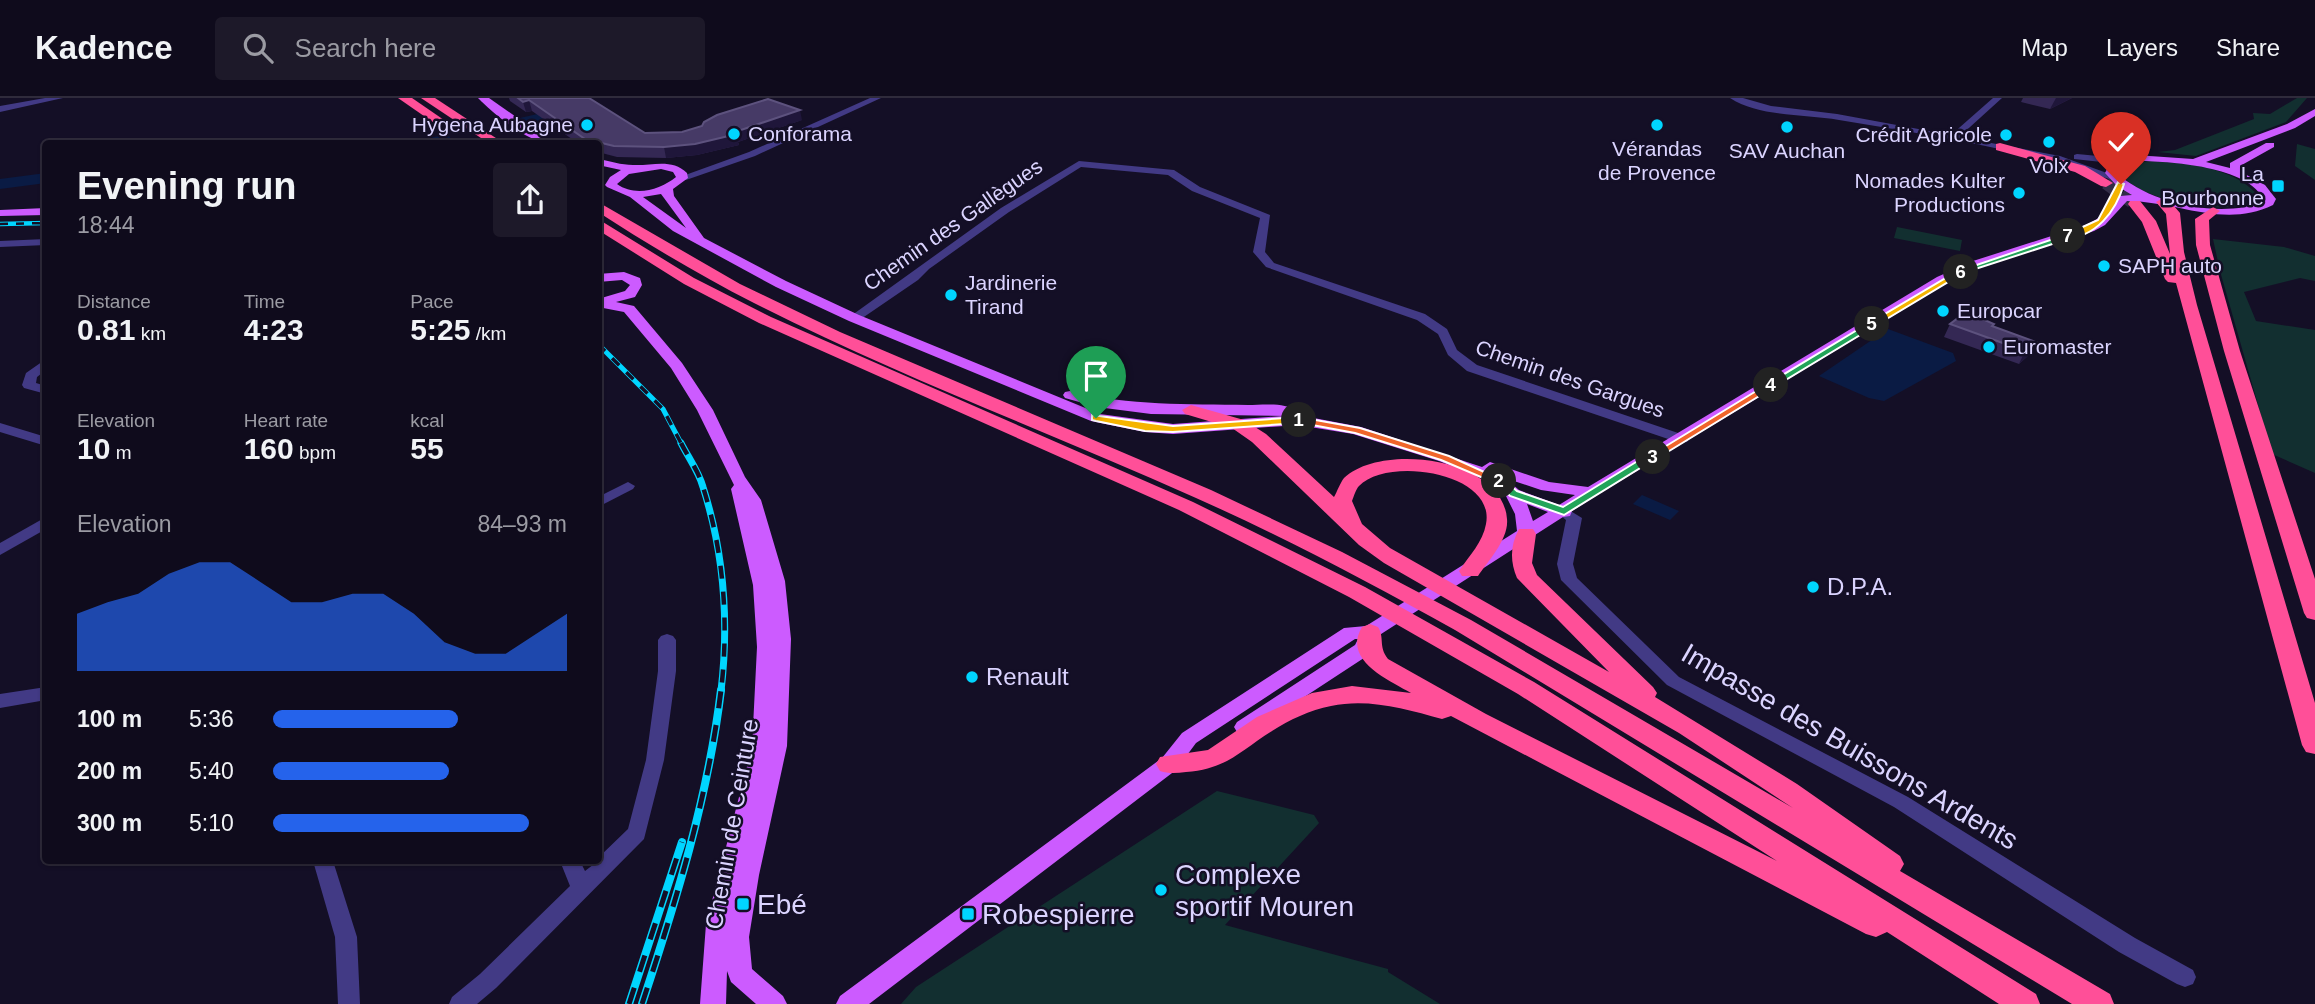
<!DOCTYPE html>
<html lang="en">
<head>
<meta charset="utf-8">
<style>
	:root { --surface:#0f0b1c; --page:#1d1929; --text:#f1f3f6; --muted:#9b9ba3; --line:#2f2b3b; --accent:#2563eb }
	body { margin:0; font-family:Helvetica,sans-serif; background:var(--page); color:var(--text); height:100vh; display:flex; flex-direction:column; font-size:26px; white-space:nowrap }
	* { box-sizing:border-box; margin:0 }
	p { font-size:23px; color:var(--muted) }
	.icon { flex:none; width:38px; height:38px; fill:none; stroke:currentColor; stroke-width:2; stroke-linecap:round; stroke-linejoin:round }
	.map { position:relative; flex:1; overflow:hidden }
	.panel { position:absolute; left:42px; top:42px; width:560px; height:724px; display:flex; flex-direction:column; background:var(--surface); border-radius:7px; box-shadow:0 2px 5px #0004,0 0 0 2px var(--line) }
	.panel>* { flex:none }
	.pin { position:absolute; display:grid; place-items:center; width:60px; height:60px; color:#fff; margin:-72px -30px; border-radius:50% 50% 50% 0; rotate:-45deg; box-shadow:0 0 7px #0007 }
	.pin .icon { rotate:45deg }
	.km { position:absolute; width:35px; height:35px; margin:-18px; border-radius:50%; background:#222; color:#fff; font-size:19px; line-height:35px; text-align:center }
	.round { display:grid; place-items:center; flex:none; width:74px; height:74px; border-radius:7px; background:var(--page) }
	.overview { display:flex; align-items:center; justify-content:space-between; height:119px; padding:0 35px }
	h1 { font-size:38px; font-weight:700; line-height:52px }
	.stats { display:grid; grid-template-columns:repeat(3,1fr); gap:10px; height:119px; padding:7px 35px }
	.stats div { display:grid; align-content:center }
	.stats b { font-size:30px; font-weight:700 }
	.stats small { font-size:19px; font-weight:400 }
	.stats p { font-size:19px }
	.chart { height:196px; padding:14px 35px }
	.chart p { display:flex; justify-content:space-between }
	.chart svg { width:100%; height:126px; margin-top:7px; fill:var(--accent); opacity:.7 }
	ul { padding:0 35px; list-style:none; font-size:23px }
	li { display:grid; grid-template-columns:112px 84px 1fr; align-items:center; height:52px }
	li i { height:18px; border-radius:9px; background:var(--accent) }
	header { display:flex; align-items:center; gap:42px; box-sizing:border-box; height:98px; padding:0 35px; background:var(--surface); border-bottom:2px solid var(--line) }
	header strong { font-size:33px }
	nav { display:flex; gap:38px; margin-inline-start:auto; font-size:24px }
	.search { width:490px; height:63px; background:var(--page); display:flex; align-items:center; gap:18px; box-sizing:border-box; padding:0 24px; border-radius:7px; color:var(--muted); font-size:26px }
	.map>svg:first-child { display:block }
	.green { fill:#122f30 }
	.water { fill:#0a1b44 }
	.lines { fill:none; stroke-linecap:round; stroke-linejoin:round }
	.river { fill:#0a1b44; fill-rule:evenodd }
	.highway-tunnel { stroke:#322d47; stroke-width:13; stroke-dasharray:13 6; stroke-linecap:butt }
	.minor { fill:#423a85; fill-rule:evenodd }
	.major { fill:#cc5bff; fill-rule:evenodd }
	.highway { fill:#ff4f98; fill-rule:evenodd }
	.rail-far3-casing { stroke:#00d5ff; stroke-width:4.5 }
	.rail-far2-casing { stroke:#00d5ff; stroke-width:5 }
	.rail-far1-casing { stroke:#00d5ff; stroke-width:7 }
	.rail-casing { stroke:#00d5ff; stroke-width:8 }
	.rail-far3 { stroke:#140f26; stroke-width:2.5; stroke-dasharray:8; stroke-linecap:butt }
	.rail-far2 { stroke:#140f26; stroke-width:3.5; stroke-dasharray:10; stroke-linecap:butt }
	.rail-far1 { stroke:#140f26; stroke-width:4.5; stroke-dasharray:13; stroke-linecap:butt }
	.rail { stroke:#140f26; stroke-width:5; stroke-dasharray:17; stroke-linecap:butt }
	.wall { fill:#342854 }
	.shaded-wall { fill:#1f163a }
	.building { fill:#463a66; stroke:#5d527e; stroke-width:2 }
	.split-1 { fill:#f5b400; stroke:#fff; stroke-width:2 }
	.split-2 { fill:#f0652b; stroke:#fff; stroke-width:2 }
	.split-3 { fill:#22a559; stroke:#fff; stroke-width:2 }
	.split-4 { fill:#f0652b; stroke:#fff; stroke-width:2 }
	.split-5 { fill:#22a559; stroke:#fff; stroke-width:2 }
	.split-6 { fill:#f5b400; stroke:#fff; stroke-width:2 }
	.split-7 { fill:#22a559; stroke:#fff; stroke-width:2 }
	.split-8 { fill:#f5b400; stroke:#fff; stroke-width:2 }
	.poi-dot { fill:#00d5ff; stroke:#140f26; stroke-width:2.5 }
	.labels { text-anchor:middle; stroke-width:5; stroke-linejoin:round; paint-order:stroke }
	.far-poi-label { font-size:21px; fill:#dbd4ff; stroke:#140f26; text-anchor:start }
	.far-street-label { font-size:21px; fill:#dbd4ff; stroke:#140f26 }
	.poi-label { font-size:24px; fill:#dbd4ff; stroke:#140f26; text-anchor:start }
	.street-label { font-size:24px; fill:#dbd4ff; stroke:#140f26 }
	.near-street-label { font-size:28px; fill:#dbd4ff; stroke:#140f26 }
	.near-poi-label { font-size:28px; fill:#dbd4ff; stroke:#140f26; text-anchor:start }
</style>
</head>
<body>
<header>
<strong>Kadence</strong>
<div class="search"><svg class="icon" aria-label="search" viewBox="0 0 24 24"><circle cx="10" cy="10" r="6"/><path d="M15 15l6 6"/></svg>Search here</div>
<nav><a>Map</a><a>Layers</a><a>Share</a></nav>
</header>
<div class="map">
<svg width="2315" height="906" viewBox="0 0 2315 906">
	<rect width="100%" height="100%" fill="#140f26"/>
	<g class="green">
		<polygon points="2297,0 2307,0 2286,24 2196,58 2158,54 2175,52 2254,21 2253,15 2270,16"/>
		<polygon points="2297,46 2315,51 2315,82 2295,68"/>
		<path d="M2152,63c34,2 79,6 104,32l1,7c-28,18 -121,1 -137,-28 7,-11 20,-10 32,-11z"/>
		<polygon points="1897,129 1962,142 1960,153 1894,140"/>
		<polygon points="2213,141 2284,149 2315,158 2315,183 2300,180 2244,194 2256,223 2315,232 2315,375 2272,356 2220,173"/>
		<polygon points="1217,693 1314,717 1319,725 1225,827 1388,871 1388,874 1440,906 901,906 916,889"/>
	</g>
	<g class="water">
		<polygon points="1888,231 1953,255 1956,263 1884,303 1869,300 1819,278"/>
		<polygon points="1642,397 1679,413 1670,422 1633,406"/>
	</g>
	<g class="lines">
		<g class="river">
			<polygon points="577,7 583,9 585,12 583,15 526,28 518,23 520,20"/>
			<polygon points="443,37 449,38 451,42 449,46 420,46 422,42"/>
			<polygon points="46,75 46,85 0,91 0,81"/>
		</g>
		<polyline class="highway-tunnel" points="2106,85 2135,106"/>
		<g class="minor">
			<polygon points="45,0 63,0 0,14 0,8"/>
			<polygon points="870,0 881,0 755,58 686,82 677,80 749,54"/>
			<path d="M1730,0h13l28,8 66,8 114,21 42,-37h9l-43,39 101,19 58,21 -9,2c-86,-30 -180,-44 -270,-59 -35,-6 -80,-3 -109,-22z"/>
			<polygon points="2077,56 2120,60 2125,63 2120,66 2074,61 2074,57"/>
			<polygon points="1079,63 1174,72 1200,89 1270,117 1265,154 1274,165 1425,216 1447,231 1457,252 1477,267 1687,338 1689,341 1687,344 1677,344 1467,273 1448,257 1438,236 1417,222 1266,169 1253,154 1260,120 1192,93 1168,77 1081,69 1009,114 929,171 918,182 858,223 850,223 848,220 1001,110"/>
			<polygon points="46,141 46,147 0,149 0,143"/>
			<polygon points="46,261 46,272 37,279 36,285 46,288 46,296 24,290 22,287 26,275"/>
			<polygon points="0,325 46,339 46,348 0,334"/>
			<polygon points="628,384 635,388 633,391 598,409 598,399"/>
			<polygon points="1564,409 1582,420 1573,466 1577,480 1679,579 1908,699 2135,840 2193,872 2196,879 2193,886 2185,889 2177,886 2119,854 1894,709 1667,587 1561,482 1557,466 1566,422 1556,414"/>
			<polygon points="46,419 46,431 0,457 0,445"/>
			<polygon points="667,536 673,538 676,542 676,573 664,662 644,741 496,890 477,906 449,906 452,899 480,876 570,788 560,763 580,763 585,773 598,763 598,760 628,731 646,662 658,573 658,542 661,538"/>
			<polygon points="46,589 46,602 0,610 0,596"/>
			<polygon points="313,763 333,763 357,839 360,906 338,906 335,839"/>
		</g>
		<g class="major">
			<path d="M478,0h11l66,46c-26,0 -59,-28 -77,-46z"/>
			<path d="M2315,11v7l-20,12 -89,34 24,6v-5l36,-20h8v4l-34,19 3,7 22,12 11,14 -3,6c-49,24 -96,-4 -146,-4l-22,24 -11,6 -113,36 -34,16 -350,212 -25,16 -2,5 -7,1 -185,119 -8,18 -119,78 -7,3 -7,-3 -3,-5 3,-5 118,-77 3,-6h-3l-159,104 -20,27 -307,234h-33l4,-8 322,-238 20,-25 162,-105 22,-2 151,-95 -2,-17 -9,-18 -15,-14 -52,-21 -86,-27 -55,-9 -125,9 -28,-2 -54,-11 -242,-100 -73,-34 -103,-56 -43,-34 -23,-10 -2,-2 5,-8 11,-7 -23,-5v-6c12,2 23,6 35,6 19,1 39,-7 54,8l1,5 -15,11 1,7 30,42 82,43 73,34 241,99 73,10 125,-9 63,12 121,40 8,-5 59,20 39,5 349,-210 36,-16 113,-36 11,-6 23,-23 12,-1 -15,-9 -12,-13 6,-12 24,-6 58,4 94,-35zM2135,63c33,0 116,5 129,40 -41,19 -117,2 -148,-29l3,-7zM661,71l12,3 3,5c-16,13 -41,20 -59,7l12,-10zM661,96l3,4 22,30 -43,-31zM1505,380l36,12 34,5 -16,10 -40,-15zM1527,406l21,8 -15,9z"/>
			<polygon points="46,110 46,117 0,118 0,112"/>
			<polygon points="624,174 640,180 642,187 635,199 616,204 634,208 682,265 713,312 745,379 761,402 785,483 791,541 787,648 759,777 749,839 752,871 783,898 787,906 756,906 731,884 727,873 726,906 700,906 706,826 752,649 757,549 753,487 731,391 734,387 697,312 671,270 624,214 598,209 598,201 625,193 630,187 622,182 598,184 598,176"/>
			<path d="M1070,293c61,15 116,13 178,14 14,0 38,-3 48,6l-8,5 -137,-2 -54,-7 -32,-9 -2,-3 2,-3z"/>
		</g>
		<g class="highway">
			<polygon points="398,0 412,0 444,22 434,25"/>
			<polygon points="421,0 435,0 505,46 490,46"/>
			<polygon points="2000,45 2085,68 2113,85 2106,89 2101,88 2075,74 1996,52 1996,46"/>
			<polygon points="2163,100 2168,101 2180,115 2184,154 2197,207 2315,605 2315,656 2306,654 2302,647 2176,185 2168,184 2165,181 2142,124 2128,106 2130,103 2140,103 2156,123 2170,156 2166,116 2156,104"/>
			<path d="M598,104l142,82 100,48 371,158 131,62 129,68 322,188 -114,-75 -295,-170 -25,-18 -107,-103 -20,-14 -47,-14 -3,-4 9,-5 53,15 22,14 68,63c3,-5 6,-14 10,-19 38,-36 159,-20 163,41 2,20 -19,42 -29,57h-16l-3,-5c10,-15 24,-29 27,-47 10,-52 -99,-68 -127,-38 -3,3 -5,10 -7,15l10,23 28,24 219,124 -92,-94c-7,-16 -7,-33 2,-49h14l3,5 -4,29 5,12 116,112 4,6 -2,4 142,87 103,72 4,8 -4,7 210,123 4,10h-42l-617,-374c-85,-47 -171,-93 -259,-132 -147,-66 -299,-122 -442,-195 -53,-27 -105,-58 -156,-91z"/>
			<polygon points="2213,109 2220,113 2209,122 2210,147 2240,253 2315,481 2315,522 2307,520 2304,515 2224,253 2196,147 2195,121"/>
			<path d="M598,121l96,59 77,39 422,185 172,85 169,95 502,312 4,10h-41l-112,-72 -11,5 -10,-3 -415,-218 -9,3c-36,-10 -74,-21 -111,-13 -21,4 -42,14 -59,25 -32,20 -45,38 -86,41 -9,1 -17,2 -26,-1l-4,-7 4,-7 48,-7 49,-33 55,-24 40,-7 59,7c-23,-13 -69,-33 -49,-66l8,-3 8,3c7,11 0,19 10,32l98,55 291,147 -259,-167 -169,-97 -170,-87 -420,-187 -75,-39 -86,-54z"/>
		</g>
		<g class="rail-far3-casing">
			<polyline id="rail-far3" points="0,126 46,125"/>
		</g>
		<g class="rail-far2-casing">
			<polyline id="rail-far2" points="598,246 663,311 682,347"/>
		</g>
		<g class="rail-far1-casing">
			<path id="rail-far1" d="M681,345c7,14 18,29 22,44 21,66 26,136 18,204"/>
		</g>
		<g class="rail-casing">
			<g id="rail">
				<polyline points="629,906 682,744"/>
				<path d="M642,906c34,-103 66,-206 79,-314"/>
			</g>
		</g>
		<use href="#rail-far3" class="rail-far3"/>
		<use href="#rail-far2" class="rail-far2"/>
		<use href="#rail-far1" class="rail-far1"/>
		<use href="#rail" class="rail"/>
	</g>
	<g class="wall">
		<polygon points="509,0 589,0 645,35 682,34 802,22 738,44 739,47 697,57 666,60 617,59 598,54 598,46 579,46 532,13 526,14 510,3"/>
		<polygon points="2023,0 2072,0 2050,11 2021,4"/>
		<polygon points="1950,226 1993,228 2029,257 2019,266 1944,239"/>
	</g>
	<g class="shaded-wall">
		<polygon points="2056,0 2072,0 2050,11"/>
		<polygon points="529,2 532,13 526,14 523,4"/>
		<polygon points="800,12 802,22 738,44 739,47 697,57 666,60 664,49 732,35"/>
		<polygon points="2036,244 2029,257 2019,266 2025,253"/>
	</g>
	<g class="building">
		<polygon points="518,0 589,0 645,35 682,34 702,28 704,24 717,17 768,1 800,12 732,35 737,36 695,46 664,49 614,48 585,41 529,2 523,4"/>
		<polygon points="1966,214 1994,226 1992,228 2036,244 2025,253 1950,226"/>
	</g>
	<polygon class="split-1" points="1092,317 1173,328 1299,319 1304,322 1299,325 1173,334 1145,333 1096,323 1092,322"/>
	<polygon class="split-2" points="1299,319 1360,330 1449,358 1504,383 1495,385 1441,362 1355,335 1296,324 1294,322"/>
	<polygon class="split-3" points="1649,356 1658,359 1564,417 1510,398 1494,383 1503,381 1517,393 1563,409"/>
	<polygon class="split-4" points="1771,284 1774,285 1774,289 1656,361 1648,359"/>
	<polygon class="split-5" points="1872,223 1875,224 1875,228 1774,289 1766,287"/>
	<polygon class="split-6" points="1961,171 1963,175 1875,228 1868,226"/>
	<polygon class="split-7" points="2068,136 2071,140 1963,175 1956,174"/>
	<path class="split-8" d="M2118,84l6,2c-8,27 -28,54 -59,54v-3l33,-15z"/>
	<g class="poi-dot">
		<circle cx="587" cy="27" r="7"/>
		<circle cx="1657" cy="27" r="7"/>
		<circle cx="1787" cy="29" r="7"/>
		<circle cx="734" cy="36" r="7"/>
		<circle cx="2006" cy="37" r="7"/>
		<circle cx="2049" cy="44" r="7"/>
		<rect x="2271" y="81" width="14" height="14" rx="3.5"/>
		<circle cx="2019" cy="95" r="7"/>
		<circle cx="2104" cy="168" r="7"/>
		<circle cx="951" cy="197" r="7"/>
		<circle cx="1943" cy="213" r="7"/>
		<circle cx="1989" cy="249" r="7"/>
		<circle cx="1813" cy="489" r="7"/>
		<circle cx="972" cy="579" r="7"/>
		<circle cx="1161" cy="792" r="7"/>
		<rect x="736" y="799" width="14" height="14" rx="3.5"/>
		<rect x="961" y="809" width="14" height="14" rx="3.5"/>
	</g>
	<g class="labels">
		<g class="far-poi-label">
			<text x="573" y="34" text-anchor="end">Hygena Aubagne</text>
			<text x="748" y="43">Conforama</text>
			<text x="1992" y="44" text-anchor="end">Crédit Agricole</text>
			<text x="1657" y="58" text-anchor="middle">Vérandas<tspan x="1657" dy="24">de Provence</tspan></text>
			<text x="1787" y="60" text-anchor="middle">SAV Auchan</text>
			<text x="2049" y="75" text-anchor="middle">Volx</text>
			<text x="2264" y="83" text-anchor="end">La<tspan x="2264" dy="24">Bourbonne</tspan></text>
			<text x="2005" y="90" text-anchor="end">Nomades Kulter<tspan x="2005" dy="24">Productions</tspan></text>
			<text x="2118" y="175">SAPH auto</text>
			<text x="965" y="192">Jardinerie<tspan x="965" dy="24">Tirand</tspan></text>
			<text x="1957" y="220">Europcar</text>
			<text x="2003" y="256">Euromaster</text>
		</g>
		<g class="far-street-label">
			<text transform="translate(953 127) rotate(-35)" y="7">Chemin des Gallègues</text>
			<text transform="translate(1570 281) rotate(19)" y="7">Chemin des Gargues</text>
		</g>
		<g class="poi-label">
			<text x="1827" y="497">D.P.A.</text>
			<text x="986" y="587">Renault</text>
		</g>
		<g class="street-label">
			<text transform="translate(732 726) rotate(-80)" y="8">Chemin de Ceinture</text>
		</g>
		<g class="near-street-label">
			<text transform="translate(1850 648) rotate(30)" y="10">Impasse des Buissons Ardents</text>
		</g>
		<g class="near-poi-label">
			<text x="1175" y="786">Complexe<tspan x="1175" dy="32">sportif Mouren</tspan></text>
			<text x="757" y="816">Ebé</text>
			<text x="982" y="826">Robespierre</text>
		</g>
	</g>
</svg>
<div class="pin" style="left:1096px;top:320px;background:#1e9e55"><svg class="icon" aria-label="arrive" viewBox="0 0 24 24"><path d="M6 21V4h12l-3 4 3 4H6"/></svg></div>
<div class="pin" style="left:2121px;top:86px;background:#d93025"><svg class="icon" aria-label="check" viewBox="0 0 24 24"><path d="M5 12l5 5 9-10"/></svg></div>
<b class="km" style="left:1299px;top:322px">1</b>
<b class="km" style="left:1499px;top:383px">2</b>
<b class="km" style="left:1653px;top:359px">3</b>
<b class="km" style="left:1771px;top:287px">4</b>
<b class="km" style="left:1872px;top:226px">5</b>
<b class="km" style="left:1961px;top:174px">6</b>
<b class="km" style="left:2068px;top:138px">7</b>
<section class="panel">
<div class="overview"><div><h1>Evening run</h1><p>18:44</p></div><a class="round"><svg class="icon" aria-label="share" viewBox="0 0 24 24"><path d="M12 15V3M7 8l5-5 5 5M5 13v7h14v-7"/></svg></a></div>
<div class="stats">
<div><p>Distance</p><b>0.81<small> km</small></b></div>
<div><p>Time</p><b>4:23</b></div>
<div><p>Pace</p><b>5:25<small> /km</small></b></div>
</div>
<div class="stats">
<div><p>Elevation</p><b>10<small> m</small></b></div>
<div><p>Heart rate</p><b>160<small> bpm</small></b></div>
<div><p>kcal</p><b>55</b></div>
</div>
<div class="chart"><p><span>Elevation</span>84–93 m</p>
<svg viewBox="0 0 160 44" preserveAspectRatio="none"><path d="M0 44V24L10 20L20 17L30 10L40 6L50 6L60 13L70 20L80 20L90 17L100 17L110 24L120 34L130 38L140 38L150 31L160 24V44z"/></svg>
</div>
<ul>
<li><b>100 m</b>5:36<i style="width:63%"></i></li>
<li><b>200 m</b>5:40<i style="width:60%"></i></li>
<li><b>300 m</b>5:10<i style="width:87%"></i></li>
</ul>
</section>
</div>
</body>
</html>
